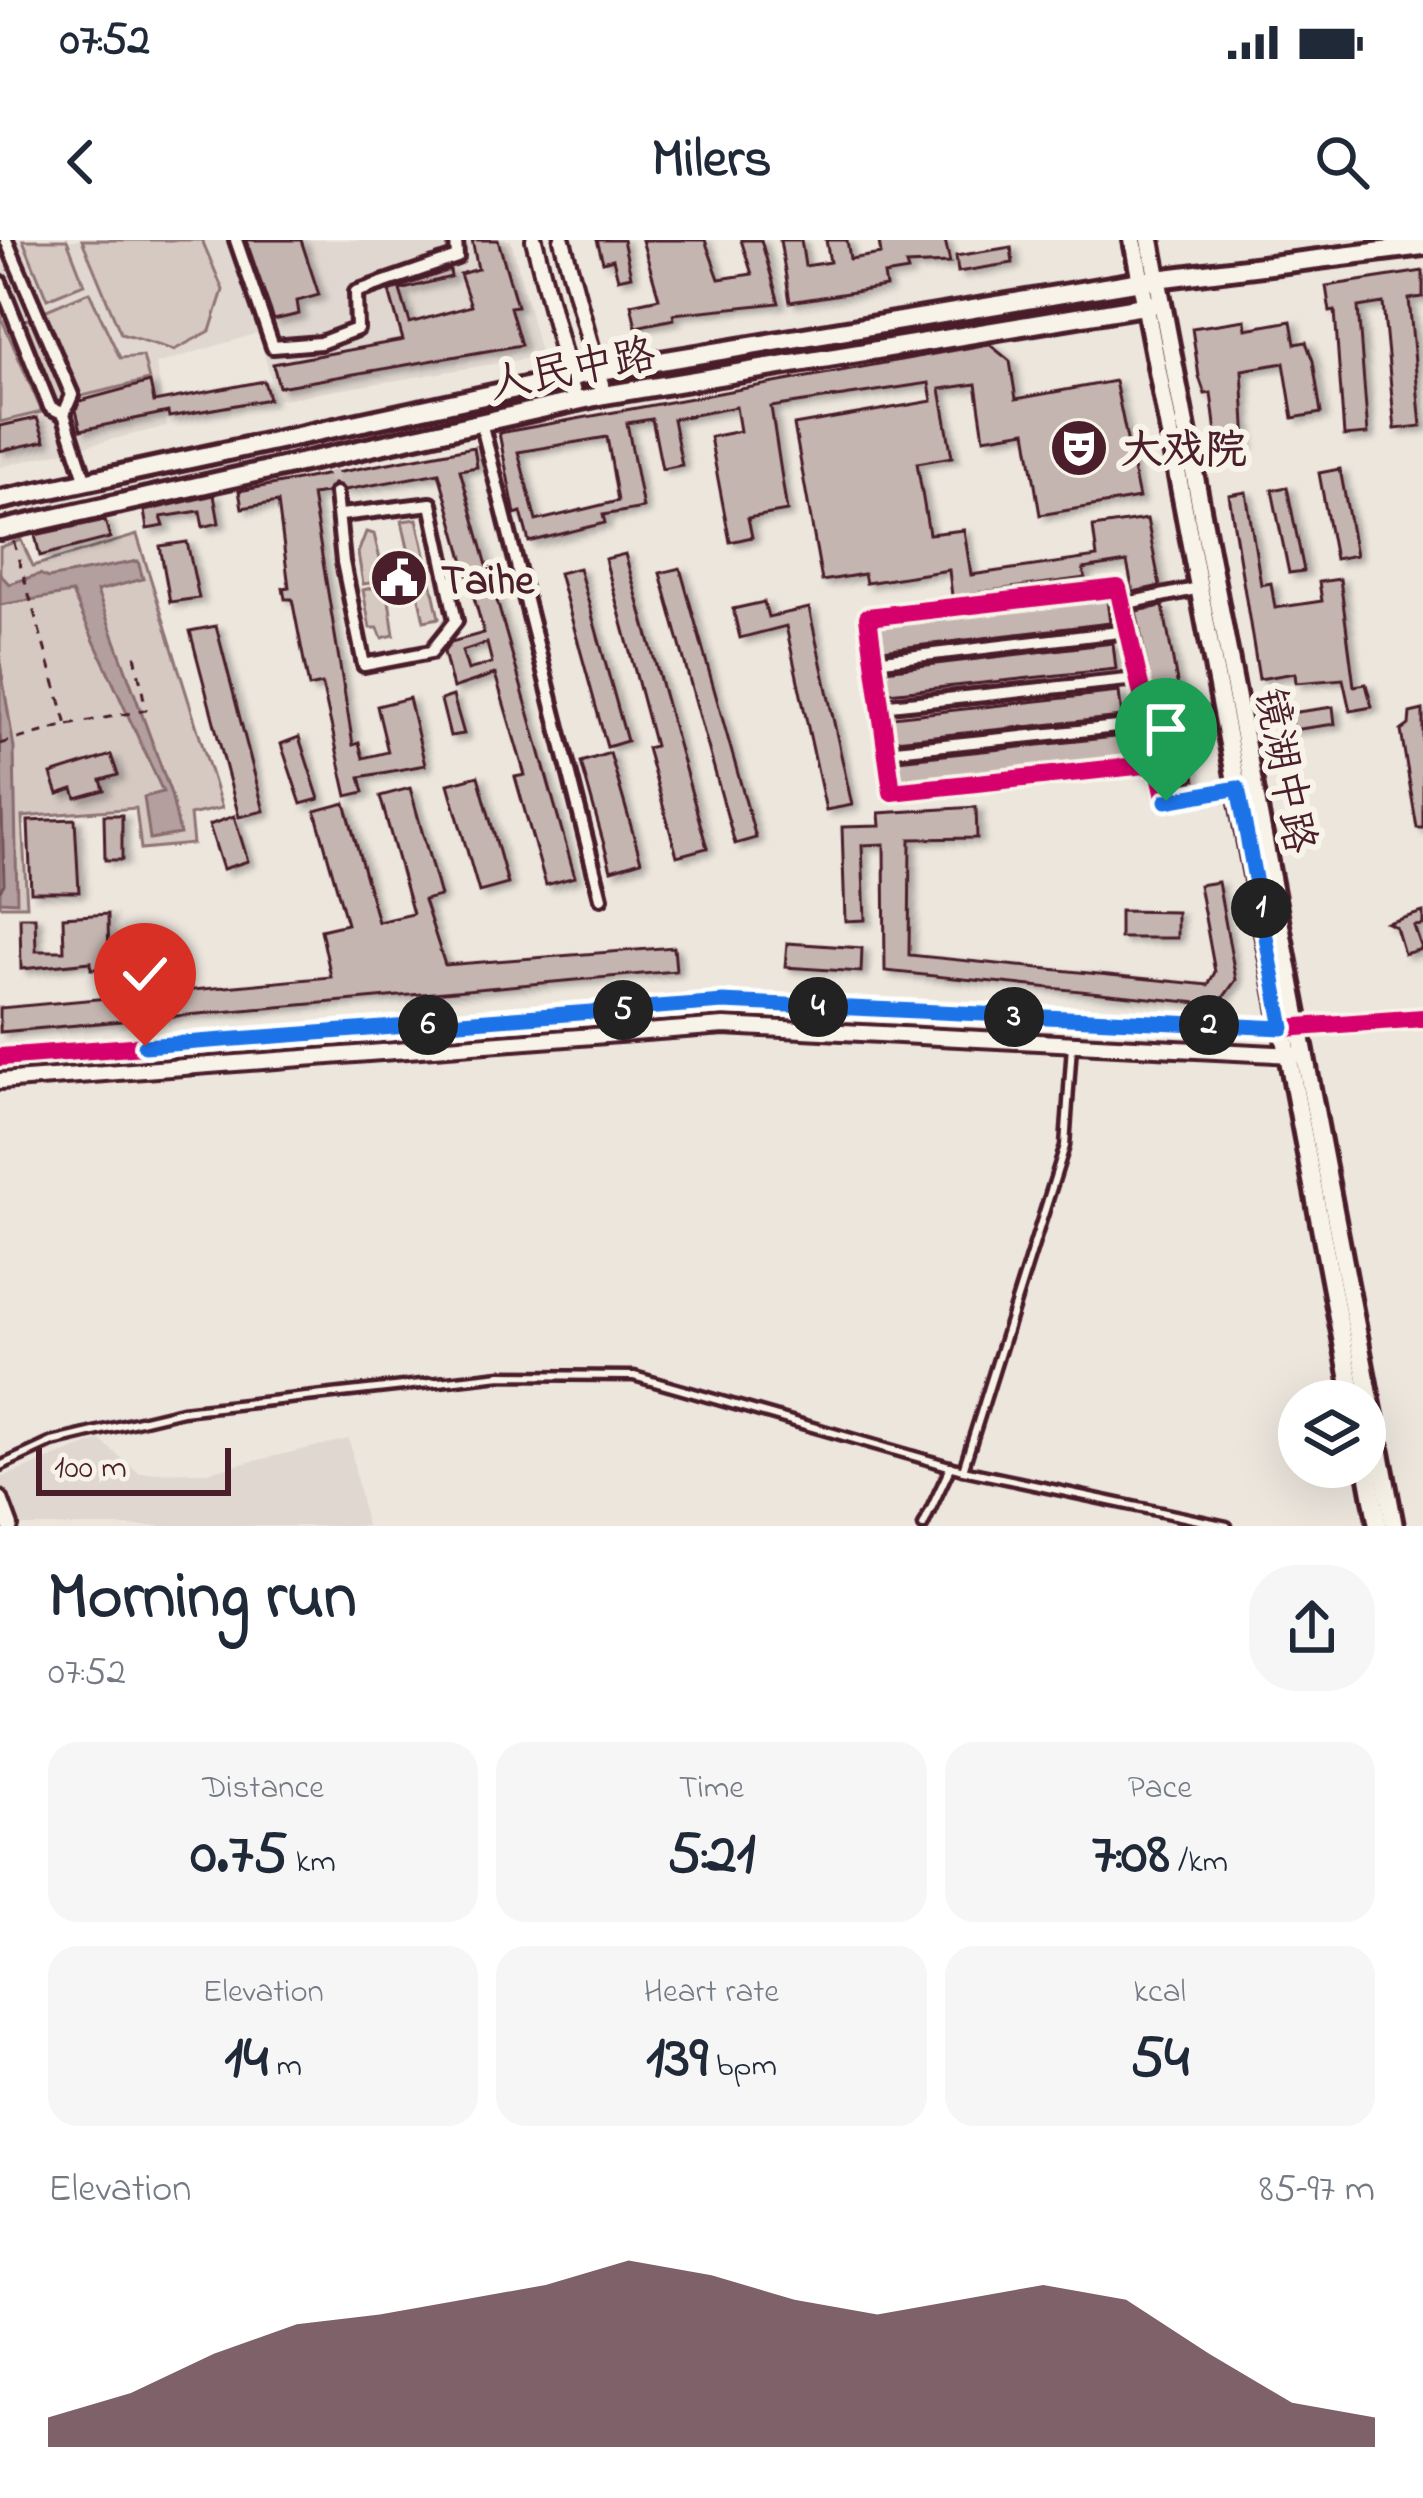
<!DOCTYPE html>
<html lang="en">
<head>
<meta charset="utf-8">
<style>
	:root { --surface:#fff; --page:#f6f6f7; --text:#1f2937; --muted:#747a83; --accent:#4a1f2b }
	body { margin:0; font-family:"Indie Flower","LXGW WenKai TC",sans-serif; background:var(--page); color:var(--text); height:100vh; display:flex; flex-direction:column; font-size:45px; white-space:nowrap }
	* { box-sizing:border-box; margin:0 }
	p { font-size:39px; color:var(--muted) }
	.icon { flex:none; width:66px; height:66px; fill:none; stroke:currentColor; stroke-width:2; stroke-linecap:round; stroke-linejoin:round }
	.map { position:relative; height:1286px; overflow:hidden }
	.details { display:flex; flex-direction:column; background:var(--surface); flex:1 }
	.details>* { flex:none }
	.controls { position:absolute; left:1278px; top:1140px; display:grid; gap:24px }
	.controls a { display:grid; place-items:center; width:108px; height:108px; border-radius:50%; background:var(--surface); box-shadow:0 12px 48px #0002; font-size:60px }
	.scale { position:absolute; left:36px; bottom:30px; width:195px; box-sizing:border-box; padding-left:12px; border:6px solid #4a1f2b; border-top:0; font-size:33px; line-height:42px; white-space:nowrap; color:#4a1f2b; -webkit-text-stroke:9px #f7f3e8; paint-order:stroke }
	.pin { position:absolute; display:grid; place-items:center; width:102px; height:102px; color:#fff; margin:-123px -51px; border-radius:50% 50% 50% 0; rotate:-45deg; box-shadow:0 0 12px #0007 }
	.pin .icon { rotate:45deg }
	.km { position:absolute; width:60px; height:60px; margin:-30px; border-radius:50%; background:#222; color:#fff; font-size:33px; line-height:60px; text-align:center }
	.round { display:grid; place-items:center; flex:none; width:126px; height:126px; border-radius:48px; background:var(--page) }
	.summary { display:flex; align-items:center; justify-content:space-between; height:204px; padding:0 48px }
	h1 { font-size:66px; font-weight:700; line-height:90px }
	.figures { display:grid; grid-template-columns:repeat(3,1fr); gap:18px; height:204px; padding:12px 48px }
	.figures div { display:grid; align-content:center; border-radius:30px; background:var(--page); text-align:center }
	.figures b { font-size:60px; font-weight:700 }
	.figures small { font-size:33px; font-weight:400 }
	.figures p { font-size:33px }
	.chart { height:336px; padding:24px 48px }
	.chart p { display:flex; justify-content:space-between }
	.chart svg { width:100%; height:216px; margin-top:12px; fill:var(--accent); opacity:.7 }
	.status { display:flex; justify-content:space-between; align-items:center; height:84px; padding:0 60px; background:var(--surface); direction:ltr }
	.status svg { height:33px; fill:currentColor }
	header { display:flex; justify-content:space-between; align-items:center; height:156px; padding:0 48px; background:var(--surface); font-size:54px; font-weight:700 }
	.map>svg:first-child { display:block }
	.built { fill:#e0d7d0 }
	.green { fill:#d5c9c2; stroke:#907476; stroke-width:3 }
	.water { fill:#b39f9d; stroke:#896c6f; stroke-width:3 }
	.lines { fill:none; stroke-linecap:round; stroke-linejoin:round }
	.shore { stroke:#745259; stroke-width:3 }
	.building { fill:#c4b5b0; stroke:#4a1f2b; stroke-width:3; fill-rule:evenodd; filter:url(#shadow) }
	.minor-tunnel { stroke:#ccbeb9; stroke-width:10; stroke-dasharray:10 5; stroke-linecap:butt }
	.service-casing { stroke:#4a1f2b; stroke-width:15 }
	.minor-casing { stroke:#4a1f2b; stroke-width:20 }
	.tertiary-casing { stroke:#4a1f2b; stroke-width:22 }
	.secondary-casing { stroke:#4a1f2b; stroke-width:26 }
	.path { stroke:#4a1f2b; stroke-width:3; stroke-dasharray:9 9; stroke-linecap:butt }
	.service { stroke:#f7f3e8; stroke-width:6 }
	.minor { stroke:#f7f3e8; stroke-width:10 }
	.tertiary { stroke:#f7f3e8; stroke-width:14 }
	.secondary { stroke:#f7f3e8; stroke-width:16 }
	.cycleway-casing { stroke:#f7f3e8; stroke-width:26 }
	.cycleway { stroke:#d6006c; stroke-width:18 }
	.route-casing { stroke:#fff; stroke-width:24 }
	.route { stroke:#1a73e8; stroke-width:15 }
	.labels { text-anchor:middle; stroke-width:12; stroke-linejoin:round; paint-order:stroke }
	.street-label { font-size:42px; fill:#4a1f2b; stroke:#f7f3e8 }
	.poi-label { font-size:42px; font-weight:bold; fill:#4a1f2b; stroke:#f7f3e8; text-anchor:start }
</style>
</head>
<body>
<div class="status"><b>07:52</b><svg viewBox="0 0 49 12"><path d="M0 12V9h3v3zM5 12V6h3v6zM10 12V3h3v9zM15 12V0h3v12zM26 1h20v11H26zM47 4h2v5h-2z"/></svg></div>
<header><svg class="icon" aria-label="back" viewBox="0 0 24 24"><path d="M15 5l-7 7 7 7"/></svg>Milers<svg class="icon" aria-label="search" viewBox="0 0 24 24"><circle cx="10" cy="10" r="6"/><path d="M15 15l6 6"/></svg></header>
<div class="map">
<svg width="1423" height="1286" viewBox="0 0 1423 1286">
	<defs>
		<filter id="shadow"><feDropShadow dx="6" dy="4" stdDeviation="3" flood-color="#0004"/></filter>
	</defs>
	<rect width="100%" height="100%" fill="#ece6dd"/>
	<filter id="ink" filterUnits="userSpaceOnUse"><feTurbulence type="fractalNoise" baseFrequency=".00833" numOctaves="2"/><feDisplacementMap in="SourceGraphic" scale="24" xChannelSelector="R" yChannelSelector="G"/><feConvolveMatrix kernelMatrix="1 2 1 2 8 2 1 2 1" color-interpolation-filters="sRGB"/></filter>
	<g filter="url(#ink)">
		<g class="built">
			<polygon points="0,0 511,0 541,116 277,160 258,93 156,124 167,186 0,227"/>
			<polygon points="349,1199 366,1286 0,1286 0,1238 100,1200 139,1233 207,1232"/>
		</g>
		<g class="green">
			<polygon points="23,0 67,0 84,44 47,59"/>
			<polygon points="82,0 202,0 223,50 210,91 174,110 121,94"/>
			<polygon points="89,52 120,118 143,116 149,140 78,157 44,71"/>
			<polygon points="0,75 42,172 0,182"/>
			<polygon points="32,77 67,163 56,168 21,82"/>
			<polygon points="417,279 439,378 424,381 402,281"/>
			<polygon points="366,292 374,294 382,328 377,342 363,344 358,313"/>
			<polygon points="137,295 222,568 190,575 193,604 141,609 136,568 22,577 27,666 0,666 0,307 21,300 33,326"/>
			<polygon points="380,346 388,353 394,395 382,398 378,388 370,388 363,350"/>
		</g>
		<g class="water">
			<polygon points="138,321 143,339 97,351 171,554 180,594 150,599 144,557 163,552 72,353 0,365 0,334 9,344 40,334 48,338"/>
			<polygon points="0,422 14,508 17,662 0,661"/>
		</g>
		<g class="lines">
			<polyline class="shore" points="0,496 4,644 0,650"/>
		</g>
		<g class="building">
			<polygon points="246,0 301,0 319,55 297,61 299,74 274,80"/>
			<polygon points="472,0 498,0 517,66 510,67 521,105 279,147 273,124 403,100 389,51 450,30 451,37 400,50 410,83 471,66 460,34 478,29"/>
			<polygon points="597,0 623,0 631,36 618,39 613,19 603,22"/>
			<polygon points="642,0 705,0 719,39 752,34 741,0 761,0 779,63 673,74 674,79 636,87 631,64 659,58"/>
			<polygon points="780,0 801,0 805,26 830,22 826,0 847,0 850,19 881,14 879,2 890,0 945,0 950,23 906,25 908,31 884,35 886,47 790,62"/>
			<polygon points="1011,7 1013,23 958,32 956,16"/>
			<polygon points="1423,31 1423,57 1409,59 1421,186 1395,189 1383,63 1358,67 1368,194 1344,196 1335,71 1330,72 1326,46"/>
			<polygon points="1245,80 1246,89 1291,81 1295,104 1306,102 1313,121 1321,173 1293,178 1284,123 1242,130 1246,204 1218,209 1211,153 1205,154 1199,137 1192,88"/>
			<path d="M989,104l21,17 6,38 99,-18 24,117 -99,17 -14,-84 -42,7 -8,-54 -36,5 12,68 -35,6 12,71 35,-4 7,45 126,-18 -4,-30 54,-8 13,67 -27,6 -6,-30 -44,7 2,9 -133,18 -3,-26 -83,13 -2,-9 -42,7 -28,-156 138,-24 -3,-18 -158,24 16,104 -39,7 4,19 -22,5 -20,-105 30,-6 -4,-24 -63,12 9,46 -20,4 -10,-50 -25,4 16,85 -40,7 2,8 -76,19 -8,-30 -6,2 -16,-81zM607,197l11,64 -82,20 -18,-69z"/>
			<polygon points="264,141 269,159 169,177 168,172 81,190 76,170 80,161 150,142 154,162"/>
			<polygon points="37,178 45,201 0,211 0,186"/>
			<path d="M474,207l3,20 -17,3 115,407 -29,8 -31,-108 10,-2 -30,-101 -42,14 -9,-36 7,-10 33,-9 -45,-160 -94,17 -11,-6 -8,9 -14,2 41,250 6,-2 4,15 25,-6 -11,-46 32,-8 16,67 -65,12 4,15 -17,4 -25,-112 -13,3 -17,-88h-7l-2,-11 6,-1 -11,-85 -36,6 -3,-17zM487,403l5,20 -24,7 -6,-19z"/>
			<polygon points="1340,229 1356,315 1335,319 1319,233"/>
			<polygon points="1287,247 1304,331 1289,333 1272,250"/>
			<polygon points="1246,252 1261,345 1271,343 1275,368 1322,361 1319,342 1340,339 1354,446 1366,444 1372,467 1350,471 1343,439 1296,443 1295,433 1259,439 1229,255"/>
			<polygon points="214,255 219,283 203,287 200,271 161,277 164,286 147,289 144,271"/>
			<polygon points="105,280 110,298 40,316 35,295"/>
			<polygon points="187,302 199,358 170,362 160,306"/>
			<polygon points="625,314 707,608 677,616 647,508 655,506 605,319"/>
			<polygon points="579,328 627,501 607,507 559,333"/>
			<polygon points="680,328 756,598 735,604 660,333"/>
			<polygon points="1107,360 1110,383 882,410 879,386"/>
			<polygon points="764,362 768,377 809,368 852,565 826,570 786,386 740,398 733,369"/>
			<polygon points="1163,366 1195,540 1172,545 1136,371"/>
			<polygon points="216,386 264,571 239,577 190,391"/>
			<polygon points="1113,403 1116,429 888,453 885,430"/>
			<polygon points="1119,452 1122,477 895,500 892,477"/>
			<polygon points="453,456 464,494 450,496 441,460"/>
			<polygon points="1333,467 1335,484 1292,490 1290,473"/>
			<polygon points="1423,470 1423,588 1417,588 1401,491 1409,485 1410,473"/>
			<polygon points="1124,496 1126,517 900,541 897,520"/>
			<polygon points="299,497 319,559 301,564 281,504"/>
			<polygon points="610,513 641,621 611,630 581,522"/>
			<polygon points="111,515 118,535 101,540 104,550 76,558 73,549 58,554 51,534"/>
			<polygon points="478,536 508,644 479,652 448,544"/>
			<polygon points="410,548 440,656 424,660 445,725 674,707 676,731 0,792 0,768 331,737 321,690 347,684 315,571 345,563 378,682 413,674 380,556"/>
			<polygon points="976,567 977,598 910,599 909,715 1208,745 1215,732 1199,645 1218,642 1236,740 1218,765 885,731 884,604 862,605 865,680 845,681 842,587 880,586 879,573"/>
			<polygon points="104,575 122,575 122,620 105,620"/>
			<polygon points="234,576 248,621 223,629 209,585"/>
			<polygon points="75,579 79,652 31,652 28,581"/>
			<polygon points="1120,671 1177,672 1177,698 1120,698"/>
			<polygon points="1423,672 1423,685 1414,686 1422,709 1404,714 1396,687 1387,683"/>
			<polygon points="108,674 109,729 91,729 91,722 21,729 20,677 35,677 36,711 64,711 63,677"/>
			<polygon points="787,703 862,708 861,732 785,727"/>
		</g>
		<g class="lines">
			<polyline class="minor-tunnel" points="332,231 336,253"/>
			<g class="service-casing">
				<g id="service">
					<polyline points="0,1226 52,1202 182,1171 501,1135 634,1136 963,1230 1227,1286"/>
					<polyline points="963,1230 1065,906 1072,805"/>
					<polyline points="923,1286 951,1226"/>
				</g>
			</g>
			<g class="minor-casing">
				<g id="minor">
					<polyline points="6,0 72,155 64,174"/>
					<polyline points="236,0 273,107 320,103 357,89 356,52 457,17 456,0"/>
					<polyline points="0,42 50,167 64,174 86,242"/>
					<polyline points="481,182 601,658"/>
					<polyline points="336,253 343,322 364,425 431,412 456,381 431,264 341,275"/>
					<polyline points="1122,364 1200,348"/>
					<polyline points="874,421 1128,391"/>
					<polyline points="880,466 1137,439"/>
					<polyline points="886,511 1146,484"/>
					<polyline points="1155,524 892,552 868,377 1118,348 1166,561 1238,548"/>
				</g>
			</g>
			<g class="tertiary-casing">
				<g id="tertiary">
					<polyline points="534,0 575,161"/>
					<polyline points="562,0 604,155"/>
					<polyline points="0,817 723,762 1284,788 1423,778"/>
					<polyline points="0,841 724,786 1294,815"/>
					<polyline points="0,1259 10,1286"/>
				</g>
			</g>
			<g class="secondary-casing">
				<g id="secondary">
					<polyline points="1133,0 1354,1161"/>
					<polyline points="1150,0 1394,1286"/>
					<polyline points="0,260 600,131 1141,41 1423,6"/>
					<polyline points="0,290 604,155 1162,63"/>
					<polyline points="1365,1216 1378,1286"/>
				</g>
			</g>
			<g class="path">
				<polyline points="68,485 146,470 134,410"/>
				<polyline points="0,504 67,485 13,300"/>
			</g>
			<use href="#service" class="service"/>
			<use href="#minor" class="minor"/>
			<use href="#tertiary" class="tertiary"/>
			<use href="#secondary" class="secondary"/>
			<g class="cycleway-casing">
				<g id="cycleway">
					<polyline points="1155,524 892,552 868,377 1118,348 1166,561 1238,548"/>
					<polyline points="0,817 723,762 1284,788 1423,778"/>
				</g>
			</g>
			<use href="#cycleway" class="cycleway"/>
		</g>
	</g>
	<g class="lines" filter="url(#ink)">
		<g class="route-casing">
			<polyline id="route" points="145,806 723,762 1283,788 1238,548 1166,561"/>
		</g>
		<use href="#route" class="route"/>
	</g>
	<defs>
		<g id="theatre-disc" transform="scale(3)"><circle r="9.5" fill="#4a1f2b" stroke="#f7f3e8"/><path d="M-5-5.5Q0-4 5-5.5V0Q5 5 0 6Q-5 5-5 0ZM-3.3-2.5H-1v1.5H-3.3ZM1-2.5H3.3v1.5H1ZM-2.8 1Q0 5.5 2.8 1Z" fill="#fff"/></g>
		<g id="civic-disc" transform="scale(3)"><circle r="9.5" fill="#4a1f2b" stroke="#f7f3e8"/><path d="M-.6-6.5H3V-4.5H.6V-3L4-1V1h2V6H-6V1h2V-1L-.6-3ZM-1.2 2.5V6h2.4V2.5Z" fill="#fff"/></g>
	</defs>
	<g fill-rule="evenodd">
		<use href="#theatre-disc" x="1079" y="208"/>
		<use href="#civic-disc" x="399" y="338"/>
	</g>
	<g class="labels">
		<g class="street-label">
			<text transform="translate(572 127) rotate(-11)" y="15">人民中路</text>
			<text transform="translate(1287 530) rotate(79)" y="15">镜湖中路</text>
		</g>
		<g class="poi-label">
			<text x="1121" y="223">大戏院</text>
			<text x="441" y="353">Taihe</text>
		</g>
	</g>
</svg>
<div class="controls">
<a><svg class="icon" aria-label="layers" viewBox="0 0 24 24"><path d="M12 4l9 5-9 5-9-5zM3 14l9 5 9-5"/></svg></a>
</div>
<div class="scale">100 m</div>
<div class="pin" style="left:1166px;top:561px;background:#1e9e55"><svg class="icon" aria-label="arrive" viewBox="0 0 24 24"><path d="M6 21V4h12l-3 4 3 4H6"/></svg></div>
<div class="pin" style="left:145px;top:806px;background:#d93025"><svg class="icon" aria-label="check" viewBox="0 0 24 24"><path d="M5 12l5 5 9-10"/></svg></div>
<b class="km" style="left:1261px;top:668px">1</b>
<b class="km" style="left:1209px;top:785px">2</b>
<b class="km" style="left:1014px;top:777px">3</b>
<b class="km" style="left:818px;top:767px">4</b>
<b class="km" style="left:623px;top:770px">5</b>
<b class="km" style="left:428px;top:785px">6</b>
</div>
<section class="details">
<div class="summary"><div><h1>Morning run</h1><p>07:52</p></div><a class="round"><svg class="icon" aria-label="share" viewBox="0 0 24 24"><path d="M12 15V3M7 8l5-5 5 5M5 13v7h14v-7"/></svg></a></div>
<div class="figures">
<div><p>Distance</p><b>0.75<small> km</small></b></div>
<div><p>Time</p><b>5:21</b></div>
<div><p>Pace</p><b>7:08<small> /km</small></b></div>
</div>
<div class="figures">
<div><p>Elevation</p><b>14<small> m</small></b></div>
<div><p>Heart rate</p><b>139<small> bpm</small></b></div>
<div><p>kcal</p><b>54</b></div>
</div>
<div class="chart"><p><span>Elevation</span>85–97 m</p>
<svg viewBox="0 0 160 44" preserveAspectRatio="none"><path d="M0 44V38L10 33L20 25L30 19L40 17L50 14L60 11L70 6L80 9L90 14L100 17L110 14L120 11L130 14L140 25L150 35L160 38V44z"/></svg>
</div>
</section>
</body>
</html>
